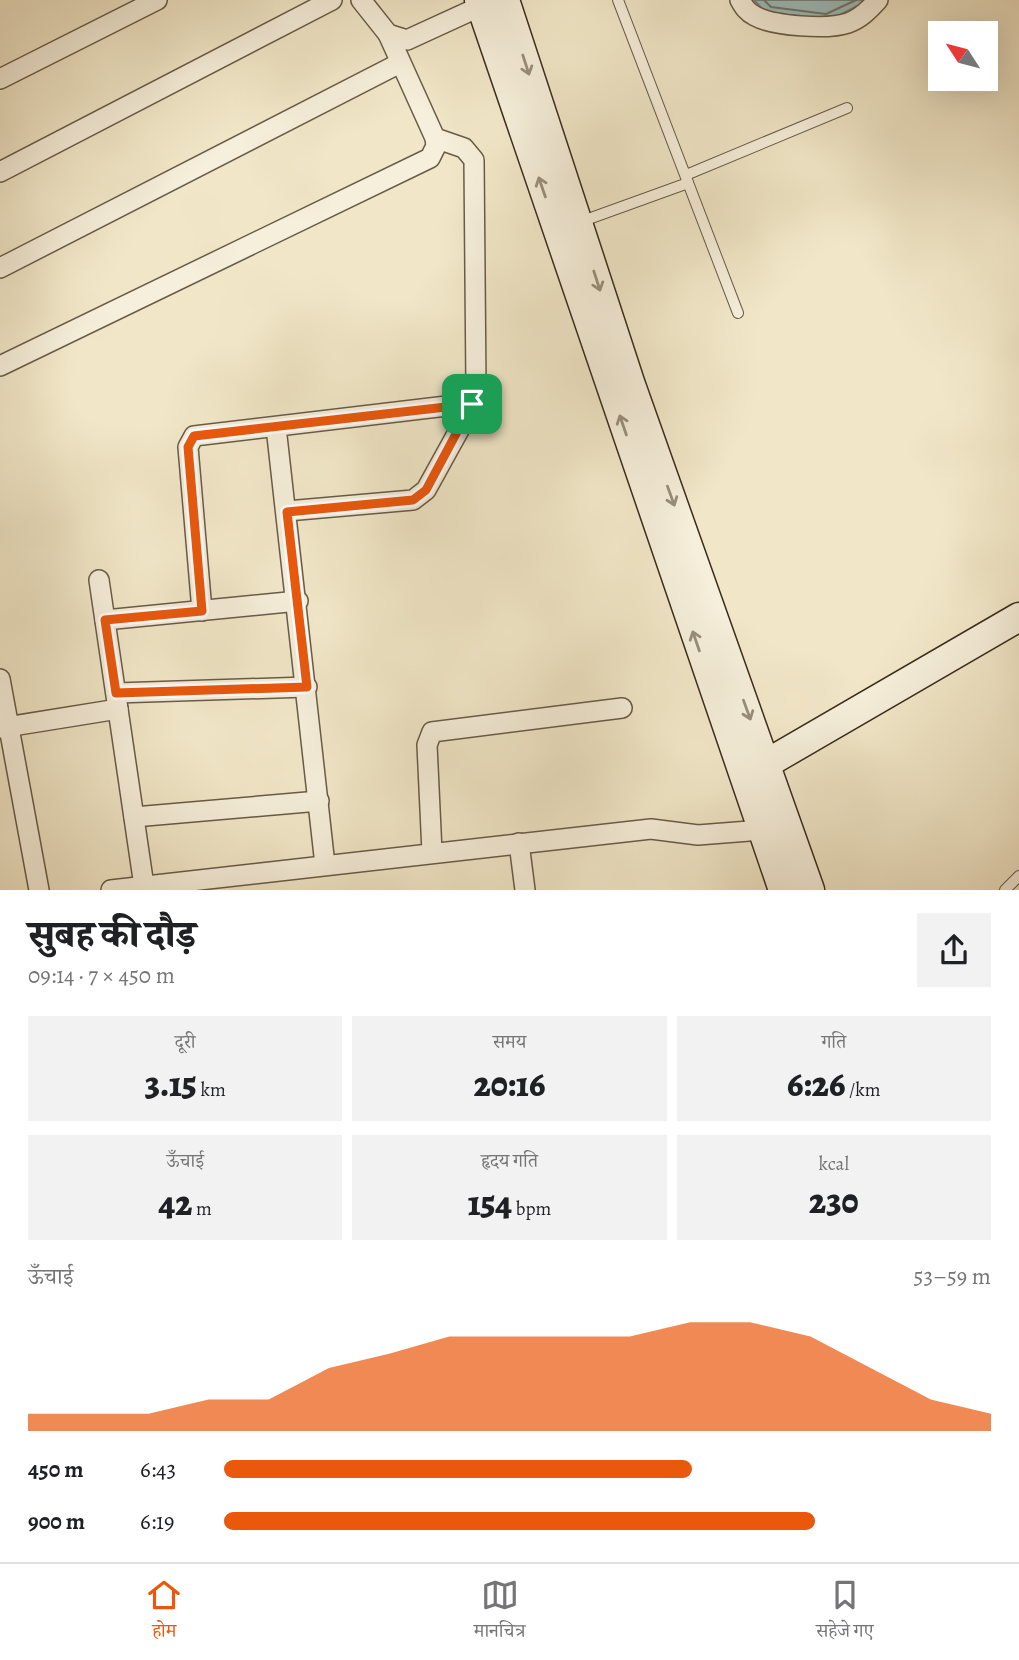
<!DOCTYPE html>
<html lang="hi">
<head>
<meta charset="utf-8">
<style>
	:root { --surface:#fff; --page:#f2f2f2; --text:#202124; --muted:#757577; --line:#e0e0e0; --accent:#ea580c }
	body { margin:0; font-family:Alegreya,"Noto Serif Devanagari",serif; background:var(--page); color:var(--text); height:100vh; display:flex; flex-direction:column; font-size:26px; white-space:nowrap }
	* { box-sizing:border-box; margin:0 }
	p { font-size:23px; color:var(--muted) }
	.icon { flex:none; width:38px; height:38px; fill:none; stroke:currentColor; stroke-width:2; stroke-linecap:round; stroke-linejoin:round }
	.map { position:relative; height:890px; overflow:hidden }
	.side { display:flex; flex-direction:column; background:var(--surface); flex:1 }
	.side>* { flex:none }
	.needle { width:46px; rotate:306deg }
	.controls { position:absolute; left:928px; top:21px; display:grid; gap:14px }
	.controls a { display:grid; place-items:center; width:70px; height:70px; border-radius:0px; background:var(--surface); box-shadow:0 7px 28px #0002; font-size:35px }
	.pin { position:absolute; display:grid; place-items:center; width:60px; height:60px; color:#fff; margin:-30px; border-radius:14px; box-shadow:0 4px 10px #0006 }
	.round { display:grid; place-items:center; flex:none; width:74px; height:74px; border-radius:0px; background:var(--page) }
	.summary { display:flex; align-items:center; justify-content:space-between; height:119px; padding:0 28px }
	h1 { font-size:38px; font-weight:800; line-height:52px }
	.metrics { display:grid; grid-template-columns:repeat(3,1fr); gap:10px; height:119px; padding:7px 28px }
	.metrics div { display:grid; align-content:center; border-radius:0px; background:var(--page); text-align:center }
	.metrics b { font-size:35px; font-weight:800 }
	.metrics small { font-size:19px; font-weight:400 }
	.metrics p { font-size:19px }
	.chart { height:196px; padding:14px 28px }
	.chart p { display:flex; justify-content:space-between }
	.chart svg { width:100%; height:126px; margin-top:7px; fill:var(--accent); opacity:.7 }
	ul { padding:0 28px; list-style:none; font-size:23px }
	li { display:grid; grid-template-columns:112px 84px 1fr; align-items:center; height:52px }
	li i { height:18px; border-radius:9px; background:var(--accent) }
	.tab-bar { display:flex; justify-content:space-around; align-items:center; height:98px; border-top:2px solid var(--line); background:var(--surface); font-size:19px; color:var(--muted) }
	.tab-bar a { display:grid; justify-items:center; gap:4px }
	.tab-bar .selected { color:var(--accent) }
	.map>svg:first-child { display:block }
	.water { fill:#9dbebe; stroke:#75847e; stroke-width:2 }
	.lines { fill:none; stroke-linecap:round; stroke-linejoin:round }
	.shore { stroke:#6c756e; stroke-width:2 }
	.lane-casing { stroke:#685b48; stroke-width:12 }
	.street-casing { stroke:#685b48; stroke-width:22 }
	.secondary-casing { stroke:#3a2c1d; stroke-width:31 }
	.lane { stroke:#f6efdb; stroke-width:10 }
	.street { stroke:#f6efdb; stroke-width:19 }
	.secondary { stroke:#f6efdb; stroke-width:28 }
	.oneway { stroke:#988e7c }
	.route-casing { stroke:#fff; stroke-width:14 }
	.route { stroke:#ea580c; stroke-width:9 }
</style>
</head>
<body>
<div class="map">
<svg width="1019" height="890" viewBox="0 0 1019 890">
	<rect width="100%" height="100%" fill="#f1e7c8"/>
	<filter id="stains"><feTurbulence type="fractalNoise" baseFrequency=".00286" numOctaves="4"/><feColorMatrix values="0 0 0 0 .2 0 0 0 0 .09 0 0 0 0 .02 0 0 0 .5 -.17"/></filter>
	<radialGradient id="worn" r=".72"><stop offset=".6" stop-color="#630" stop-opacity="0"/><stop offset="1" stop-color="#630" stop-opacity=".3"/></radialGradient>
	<polygon class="water" points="754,0 869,0 828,21 767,14"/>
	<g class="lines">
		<polyline class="shore" points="764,0 771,7 826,14 856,0"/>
		<g class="lane-casing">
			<g id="lane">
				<polyline points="618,0 738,313"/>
				<polyline points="686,175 847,108"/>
				<polyline points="580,222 688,183"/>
				<polyline points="1005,890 1019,876"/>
			</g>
		</g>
		<g class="street-casing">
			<g id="street">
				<polyline points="361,0 388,34 407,40 492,1"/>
				<path d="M740,0c4,7 7,12 15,16 18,10 73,14 93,7 12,-4 21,-13 30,-23"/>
				<polyline points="0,79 157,0"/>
				<polyline points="0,172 332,0"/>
				<polyline points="0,268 400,63"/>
				<polyline points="0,366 430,158 436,146 435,138 388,34"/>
				<polyline points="276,427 325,865"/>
				<polyline points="287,511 413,500 426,490 469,412 476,387 474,160 464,148 435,138"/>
				<polyline points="99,580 144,886"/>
				<polyline points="202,611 188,447 194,436 472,403"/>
				<polyline points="105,620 298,601"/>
				<polyline points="0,679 39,890"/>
				<polyline points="116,693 307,687"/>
				<polyline points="0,728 118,709"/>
				<polyline points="134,817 319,801"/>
				<polyline points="519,843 525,890"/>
				<polyline points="432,852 427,745 432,732 622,708"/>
				<polyline points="111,890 651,829 698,835 762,830"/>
			</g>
		</g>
		<g class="secondary-casing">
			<g id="secondary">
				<polyline points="479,0 783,890"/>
				<polyline points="505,0 631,385 810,890"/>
				<polyline points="752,772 1019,617"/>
			</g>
		</g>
		<use href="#lane" class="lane"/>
		<use href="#street" class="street"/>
		<use href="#secondary" class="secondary"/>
	</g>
	<defs><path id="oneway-shaft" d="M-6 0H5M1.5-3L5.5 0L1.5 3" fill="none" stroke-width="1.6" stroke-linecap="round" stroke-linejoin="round" transform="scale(1.75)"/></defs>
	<g class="oneway">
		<use href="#oneway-shaft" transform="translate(526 65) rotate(72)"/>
		<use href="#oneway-shaft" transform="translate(542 187) rotate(-109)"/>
		<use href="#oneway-shaft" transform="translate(597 281) rotate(72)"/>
		<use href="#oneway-shaft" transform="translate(623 425) rotate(-109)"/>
		<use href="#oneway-shaft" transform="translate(671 496) rotate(70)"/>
		<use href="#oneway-shaft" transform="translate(696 641) rotate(-109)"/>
		<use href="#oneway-shaft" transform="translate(747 710) rotate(70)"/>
	</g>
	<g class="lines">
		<g class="route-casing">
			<polygon id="route" points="472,404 426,490 413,500 287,512 307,687 116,693 105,620 202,611 188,447 194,436"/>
		</g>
		<use href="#route" class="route"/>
	</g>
	<rect width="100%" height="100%" filter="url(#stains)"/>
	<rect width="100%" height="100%" fill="url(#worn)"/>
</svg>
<div class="controls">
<a><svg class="needle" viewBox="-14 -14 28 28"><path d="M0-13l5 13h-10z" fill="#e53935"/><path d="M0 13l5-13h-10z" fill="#757577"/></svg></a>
</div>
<div class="pin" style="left:472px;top:404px;background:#1e9e55"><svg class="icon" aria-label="arrive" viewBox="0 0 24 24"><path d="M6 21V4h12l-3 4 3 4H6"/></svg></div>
</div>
<section class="side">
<div class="summary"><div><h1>सुबह की दौड़</h1><p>09:14 · 7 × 450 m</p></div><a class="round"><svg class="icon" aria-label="share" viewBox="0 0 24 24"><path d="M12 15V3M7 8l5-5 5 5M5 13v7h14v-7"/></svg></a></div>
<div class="metrics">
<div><p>दूरी</p><b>3.15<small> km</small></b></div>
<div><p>समय</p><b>20:16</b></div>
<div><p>गति</p><b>6:26<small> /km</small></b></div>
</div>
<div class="metrics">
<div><p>ऊँचाई</p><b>42<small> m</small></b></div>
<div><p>हृदय गति</p><b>154<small> bpm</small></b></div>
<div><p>kcal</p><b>230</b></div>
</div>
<div class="chart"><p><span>ऊँचाई</span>53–59 m</p>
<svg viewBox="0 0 160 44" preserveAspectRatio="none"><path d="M0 44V38L10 38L20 38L30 33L40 33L50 22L60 17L70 11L80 11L90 11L100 11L110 6L120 6L130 11L140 22L150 33L160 38V44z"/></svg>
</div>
<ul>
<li><b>450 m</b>6:43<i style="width:61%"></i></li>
<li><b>900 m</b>6:19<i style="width:77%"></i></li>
</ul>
</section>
<nav class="tab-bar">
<a class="selected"><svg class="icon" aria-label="home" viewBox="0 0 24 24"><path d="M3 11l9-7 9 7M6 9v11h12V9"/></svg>होम</a>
<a><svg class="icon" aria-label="map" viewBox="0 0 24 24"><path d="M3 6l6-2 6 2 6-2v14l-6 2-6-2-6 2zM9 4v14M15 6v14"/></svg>मानचित्र</a>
<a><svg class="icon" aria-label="saved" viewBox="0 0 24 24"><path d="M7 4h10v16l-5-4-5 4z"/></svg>सहेजे गए</a>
</nav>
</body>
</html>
